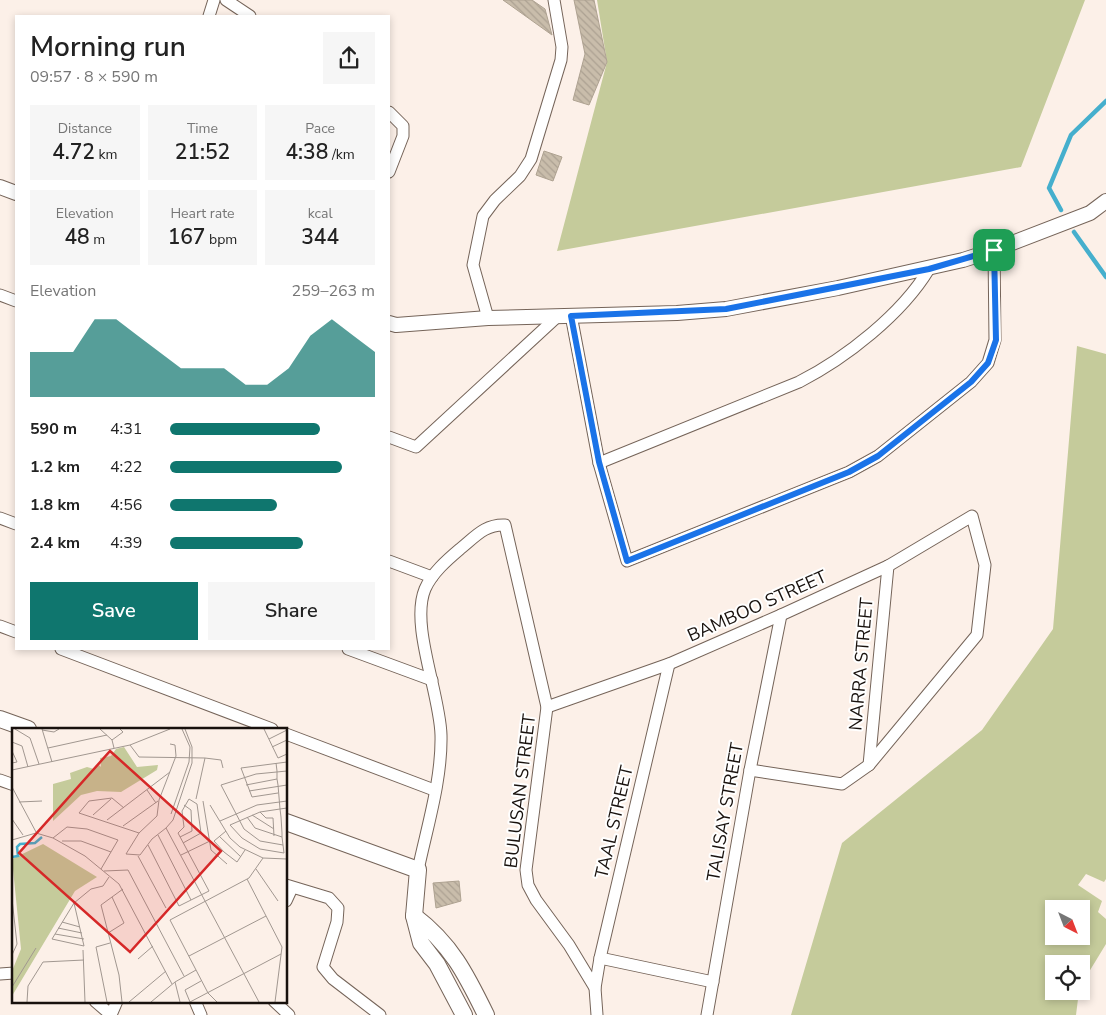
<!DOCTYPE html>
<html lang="en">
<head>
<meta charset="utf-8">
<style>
	:root { --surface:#fff; --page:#f6f6f6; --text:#222; --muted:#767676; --accent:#0f766e }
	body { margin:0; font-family:"Nunito Sans",sans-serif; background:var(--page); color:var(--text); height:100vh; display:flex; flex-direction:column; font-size:19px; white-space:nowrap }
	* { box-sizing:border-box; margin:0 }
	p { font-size:16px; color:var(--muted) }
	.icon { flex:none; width:28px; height:28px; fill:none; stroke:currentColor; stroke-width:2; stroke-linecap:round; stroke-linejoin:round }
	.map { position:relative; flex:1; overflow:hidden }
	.drawer { position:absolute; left:15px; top:15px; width:375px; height:635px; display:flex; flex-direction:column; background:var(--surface); border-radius:0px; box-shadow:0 2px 8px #0003 }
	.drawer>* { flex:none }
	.needle { width:32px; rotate:138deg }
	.fabs { position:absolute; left:1045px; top:900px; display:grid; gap:10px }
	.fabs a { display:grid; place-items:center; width:45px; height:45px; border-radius:0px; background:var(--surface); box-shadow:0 2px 8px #0003; font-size:25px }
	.pin { position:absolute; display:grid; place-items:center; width:42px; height:42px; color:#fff; margin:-21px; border-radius:10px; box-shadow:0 2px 8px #0006 }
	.round { display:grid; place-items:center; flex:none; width:52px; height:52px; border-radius:0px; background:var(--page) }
	.summary { display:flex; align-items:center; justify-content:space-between; height:85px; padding:0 15px }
	h1 { font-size:28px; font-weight:600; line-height:38px }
	.figures { display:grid; grid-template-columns:repeat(3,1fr); gap:8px; height:85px; padding:5px 15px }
	.figures div { display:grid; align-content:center; border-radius:0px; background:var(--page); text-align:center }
	.figures b { font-size:21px; font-weight:600 }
	.figures small { font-size:14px; font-weight:400 }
	.figures p { font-size:14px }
	.chart { height:140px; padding:10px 15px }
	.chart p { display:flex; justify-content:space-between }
	.chart svg { width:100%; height:90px; margin-top:5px; fill:var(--accent); opacity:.7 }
	.primary-button { display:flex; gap:10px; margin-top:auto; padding:10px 15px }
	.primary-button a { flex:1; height:58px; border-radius:0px; background:var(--accent); color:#fff; font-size:20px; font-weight:600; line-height:58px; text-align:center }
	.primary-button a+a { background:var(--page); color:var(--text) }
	ul { padding:0 15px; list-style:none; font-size:16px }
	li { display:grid; grid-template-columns:80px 60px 1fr; align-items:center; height:38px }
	li i { height:12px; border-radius:6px; background:var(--accent) }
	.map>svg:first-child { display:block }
	.green { fill:#c5cb9b; fill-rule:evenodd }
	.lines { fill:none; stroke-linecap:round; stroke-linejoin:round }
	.stream { stroke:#45afcd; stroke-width:4.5 }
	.building { fill:url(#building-back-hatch); stroke:#aea291 }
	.minor-casing { stroke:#756459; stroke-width:13 }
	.tertiary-casing { stroke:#756459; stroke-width:16 }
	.secondary-casing { stroke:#756459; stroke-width:18 }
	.minor { stroke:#fff; stroke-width:11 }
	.tertiary { stroke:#fff; stroke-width:14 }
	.secondary { stroke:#fff; stroke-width:16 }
	.route-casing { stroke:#fff; stroke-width:10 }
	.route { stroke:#1a73e8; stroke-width:6 }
	.labels { text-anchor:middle; stroke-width:4; stroke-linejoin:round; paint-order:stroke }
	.street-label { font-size:18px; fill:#18110d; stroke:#fff }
	.inset-river { fill:none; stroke:#45afcd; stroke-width:2.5 }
	.inset-road { fill:none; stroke:#a19790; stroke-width:1 }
	.view { fill:#d62828; fill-opacity:0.15; stroke:#d62828; stroke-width:2.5 }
	.inset-edge { fill:none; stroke:#18110d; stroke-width:2.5 }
</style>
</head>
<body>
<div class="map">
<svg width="1106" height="1015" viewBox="0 0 1106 1015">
	<defs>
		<pattern id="building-back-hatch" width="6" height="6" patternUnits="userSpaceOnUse" patternTransform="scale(1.25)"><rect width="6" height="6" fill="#c9bdab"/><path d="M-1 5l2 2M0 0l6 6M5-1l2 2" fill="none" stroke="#aca192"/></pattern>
	</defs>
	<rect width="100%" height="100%" fill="#fcf0e8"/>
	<g class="green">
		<polygon points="597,0 1085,0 1021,167 557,251 607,62"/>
		<path d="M1077,346l29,8v525l-2,3 -18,-8 -8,11 24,16 -4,11 8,7v25l-25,41v-21h-27v27h25l-3,24h-285l51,-172 140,-113 71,-101zM1054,909h27v27h-27z"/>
	</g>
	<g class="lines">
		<g class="stream">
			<polyline points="1061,210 1049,188 1071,135 1106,101"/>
			<polyline points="1074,232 1106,277"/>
		</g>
	</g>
	<g class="building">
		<polygon points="503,0 532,0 545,9 552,35"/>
		<polygon points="574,0 594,0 607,62 589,105 573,100 585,54"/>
		<polygon points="544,151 562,157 553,181 536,175"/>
		<polygon points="459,881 461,901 436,908 433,883"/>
	</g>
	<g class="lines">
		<g class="minor-casing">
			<g id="minor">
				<polyline points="226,0 250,16"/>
				<polyline points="209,16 214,0"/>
				<polyline points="389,112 403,126 403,136 389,172"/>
				<polyline points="0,295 16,301"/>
				<polyline points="571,315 599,463 627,561 849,472 878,456 971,382 988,363 995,340 994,250"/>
				<polyline points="488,318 473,265 483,216 495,200 520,176 531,159 561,60 562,47 554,0"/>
				<polyline points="389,437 416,447 558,316"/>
				<path d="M599,463l200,-81c47,-24 103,-68 130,-113"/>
				<polyline points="0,518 16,524"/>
				<polyline points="389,561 432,577"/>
				<polyline points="0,626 16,632"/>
				<polyline points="61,649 272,729"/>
				<polyline points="348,649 432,680"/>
				<polyline points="547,707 669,664 781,615 888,566 972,516 985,565 977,635 869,765 842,784 750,770"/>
				<polyline points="286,734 434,790"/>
				<polyline points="869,765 888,566"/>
				<polyline points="0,780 14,785"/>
				<path d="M418,870c9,-43 24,-90 23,-135 -1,-41 -31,-110 -16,-146 7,-16 22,-29 35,-40 15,-12 25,-25 45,-24l42,182 -21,163 2,15 8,15 33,45 26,43 2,27"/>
				<polyline points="286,885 329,898 338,908 337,922 323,967 333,979 380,1015"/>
				<polyline points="286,901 292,888"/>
				<polyline points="600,958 713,982"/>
				<polyline points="0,974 14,973"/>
				<polyline points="595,988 600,958 669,664"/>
				<polyline points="95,1001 111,1015"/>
				<polyline points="195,1001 201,1015"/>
				<polyline points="274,1001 289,1015"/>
				<polyline points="111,1015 117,1001"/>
				<polyline points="707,1015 750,770 781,615"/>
			</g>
		</g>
		<g class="tertiary-casing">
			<g id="tertiary">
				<polyline points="0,187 16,193"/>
				<polyline points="389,323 396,325 488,318 677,313 726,309 838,288 963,260 994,250 1090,213 1106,201"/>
			</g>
		</g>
		<g class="secondary-casing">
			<g id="secondary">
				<polyline points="0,719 28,729"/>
				<polyline points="286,822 418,870 414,916 421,943 437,964 464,1015"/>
				<path d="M414,916c37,28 52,58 72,99"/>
			</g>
		</g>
		<use href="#minor" class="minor"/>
		<use href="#tertiary" class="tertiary"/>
		<use href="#secondary" class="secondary"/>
	</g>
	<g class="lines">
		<g class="route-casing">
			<polygon id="route" points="994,250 996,340 988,363 971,382 878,456 849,472 627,561 599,462 571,316 726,309 929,269"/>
		</g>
		<use href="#route" class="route"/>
	</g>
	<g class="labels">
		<g class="street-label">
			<text transform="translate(757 606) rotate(-24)" y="6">BAMBOO STREET</text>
			<text transform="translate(861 664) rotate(-85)" y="6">NARRA STREET</text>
			<text transform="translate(520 791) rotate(-83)" y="6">BULUSAN STREET</text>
			<text transform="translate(725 812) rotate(-80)" y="6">TALISAY STREET</text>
			<text transform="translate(614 822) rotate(-77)" y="6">TAAL STREET</text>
		</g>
	</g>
	<g transform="translate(12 728)">
		<rect width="275" height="275" fill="#fcf0e8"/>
		<path d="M112,19l13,20 21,-2 -1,5 -36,22 -24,-1 -16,4 -28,26v-37l18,-5 -1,-6 17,-6 7,2 5,-4 2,2 -1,-9 11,-2 5,-7zM31,116l54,33 -22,14 -63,105v-25l9,-22 -9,-90z" fill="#c5cb9b"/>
		<path class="inset-river" d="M0,129l6,-1 -1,-9 3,-3 15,-1 7,-6"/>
		<path class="inset-road" d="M3,1l15,9 9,26M30,1l10,33M88,1l12,11 2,8M173,1l7,18v16l-19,57 -7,8 93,174M252,1l14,29 9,-4M30,2l12,2 5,-3M257,11l18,-9M100,12l11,-8 -3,-3M0,14l10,4 6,21M118,17l9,12 66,1 -9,41M260,19l15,-7M36,20l59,-13M0,23l5,11 -5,1M193,30l16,2 2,8M264,35l1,8v8l1,6 2,24 1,8 1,16v4l2,16 -24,-4 -18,-11 -12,-13 30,-13 20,-3 7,-1M0,42l118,-25 40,-16M234,57l31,-6M0,59l24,45M135,62l9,13M237,63l38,-6M266,65l-26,4 -11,-29 46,-6M191,73l8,49 16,14M7,74l23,-1M198,77l20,33 10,9 23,11 24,1M112,80l-12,-10 -23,3 -10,12 60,20M248,84l6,6h7l1,18M159,86l18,-52 1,-15 -8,-18M81,87l18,-16M240,87l22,14M235,89l8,11 27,9M0,91l11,16M95,92l63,-48M208,93l37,-16 30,-4M111,98l35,-25M154,100l-14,11 -12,16 -14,-1 13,-21 18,-17 2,-16 17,-44 -1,-11 -5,-1M214,103l-12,10 10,11 13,10 8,-12M146,107l33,65M207,108l22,21M168,109l12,-6 -1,-21 -7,-5M41,110l14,-11 20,2 31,11 -17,29M0,112l24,-7 17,5 32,18 34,28 53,100M50,113h19l30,11M136,117l31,61 30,-15 -31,-58 6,-6 -2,-16 7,-12 8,5 4,29 -18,10M271,117l-23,-4 -16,-12 -23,-44 35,-11 31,-3M169,127l29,-14M126,128l28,52M244,141l22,32M92,143l24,-1 56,106M235,151l35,68 -7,55M0,171l5,45 -5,11M62,175l-22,36 32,7 -10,-43 17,-14 12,-3 6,-9M50,194l18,5M46,200l24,5M96,205l16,-10 -12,-26M43,206l29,5M71,222l2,52M177,228l77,-40M126,231l15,-13M189,253l-16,9 5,12 91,-48M163,254l5,20M0,259l24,-39M15,274l1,-16 15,-24 41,-2M95,274l-11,-55 14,-4M110,274l-3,-27 -18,-70 22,-16M117,274l37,-31M139,274l24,-20 21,-12M205,274l-9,-9 -38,-73 79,-42 14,-20"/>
		<path class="view" d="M98,23l111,100 -91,101 -111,-99z"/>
		<rect width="275" height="275" class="inset-edge"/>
	</g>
</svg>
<div class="fabs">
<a><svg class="needle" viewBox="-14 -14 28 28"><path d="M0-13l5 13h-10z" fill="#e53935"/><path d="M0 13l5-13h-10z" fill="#767676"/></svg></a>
<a><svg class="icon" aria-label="locate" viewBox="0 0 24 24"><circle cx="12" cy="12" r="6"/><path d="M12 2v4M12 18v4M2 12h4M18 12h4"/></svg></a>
</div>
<div class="pin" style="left:994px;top:250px;background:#1e9e55"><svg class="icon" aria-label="arrive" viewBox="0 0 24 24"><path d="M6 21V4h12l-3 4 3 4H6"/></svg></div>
<section class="drawer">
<div class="summary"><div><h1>Morning run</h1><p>09:57 · 8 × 590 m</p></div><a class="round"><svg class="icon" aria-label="share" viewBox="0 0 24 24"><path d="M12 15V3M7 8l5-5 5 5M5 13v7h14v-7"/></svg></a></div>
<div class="figures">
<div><p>Distance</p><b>4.72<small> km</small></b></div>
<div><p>Time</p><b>21:52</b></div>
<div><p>Pace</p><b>4:38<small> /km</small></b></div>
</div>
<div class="figures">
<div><p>Elevation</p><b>48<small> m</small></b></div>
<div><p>Heart rate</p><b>167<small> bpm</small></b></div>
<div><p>kcal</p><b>344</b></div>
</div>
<div class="chart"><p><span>Elevation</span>259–263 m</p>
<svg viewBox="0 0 160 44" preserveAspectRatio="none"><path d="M0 44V22L10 22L20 22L30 6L40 6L50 14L60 22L70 30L80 30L90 30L100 38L110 38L120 30L130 14L140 6L150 14L160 22V44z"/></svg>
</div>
<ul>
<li><b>590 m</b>4:31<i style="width:73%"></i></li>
<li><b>1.2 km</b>4:22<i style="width:84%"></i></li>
<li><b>1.8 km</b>4:56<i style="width:52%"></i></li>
<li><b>2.4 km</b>4:39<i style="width:65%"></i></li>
</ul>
<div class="primary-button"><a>Save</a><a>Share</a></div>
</section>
</div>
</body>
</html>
